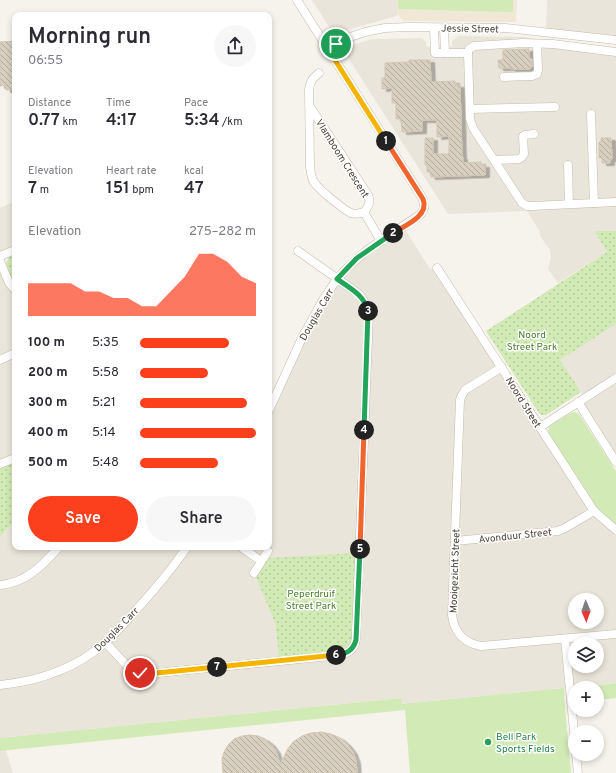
<!DOCTYPE html>
<html lang="en">
<head>
<meta charset="utf-8">
<style>
	:root { --surface:#fff; --page:#f7f7f7; --text:#2b2b33; --muted:#7c7c81; --accent:#fc3f1d }
	body { margin:0; font-family:Overpass,sans-serif; background:var(--page); color:var(--text); height:100vh; display:flex; flex-direction:column; font-size:15px; white-space:nowrap }
	* { box-sizing:border-box; margin:0 }
	p { font-size:13px; color:var(--muted) }
	.icon { flex:none; width:22px; height:22px; fill:none; stroke:currentColor; stroke-width:2; stroke-linecap:round; stroke-linejoin:round }
	.map { position:relative; flex:1; overflow:hidden }
	.sheet { position:absolute; left:12px; top:12px; width:260px; height:538px; display:flex; flex-direction:column; background:var(--surface); border-radius:8px; box-shadow:0 2px 6px #0003 }
	.sheet>* { flex:none }
	.needle { width:26px; rotate:178deg }
	.controls { position:absolute; left:568px; top:593px; display:grid; gap:8px }
	.controls a { display:grid; place-items:center; width:36px; height:36px; border-radius:50%; background:var(--surface); box-shadow:0 2px 6px #0003; font-size:20px }
	.pin { position:absolute; display:grid; place-items:center; width:34px; height:34px; color:#fff; margin:-17px; border:2px solid #fff; border-radius:50%; box-shadow:0 1px 4px #0007 }
	.km { position:absolute; width:20px; height:20px; margin:-10px; border-radius:50%; background:#222; color:#fff; font-size:11px; line-height:20px; text-align:center }
	.round { display:grid; place-items:center; flex:none; width:42px; height:42px; border-radius:21px; background:var(--page) }
	.summary { display:flex; align-items:center; justify-content:space-between; height:68px; padding:0 16px }
	h1 { font-size:22px; font-weight:600; line-height:30px }
	.metrics { display:grid; grid-template-columns:repeat(3,1fr); gap:6px; height:68px; padding:4px 16px }
	.metrics div { display:grid; align-content:center }
	.metrics b { font-size:17px; font-weight:600 }
	.metrics small { font-size:11px; font-weight:400 }
	.metrics p { font-size:11px }
	.chart { height:112px; padding:8px 16px }
	.chart p { display:flex; justify-content:space-between }
	.chart svg { width:100%; height:72px; margin-top:4px; fill:var(--accent); opacity:.7 }
	.cta { display:flex; gap:8px; margin-top:auto; padding:8px 16px }
	.cta a { flex:1; height:46px; border-radius:24px; background:var(--accent); color:#fff; font-size:16px; font-weight:600; line-height:46px; text-align:center }
	.cta a+a { background:var(--page); color:var(--text) }
	ul { padding:0 16px; list-style:none; font-size:13px }
	li { display:grid; grid-template-columns:64px 48px 1fr; align-items:center; height:30px }
	li i { height:10px; border-radius:5px; background:var(--accent) }
	.map>svg:first-child { display:block }
	.residential { fill:#eae5da; fill-rule:evenodd }
	.education { fill:#efe8d6 }
	.grass { fill:#d2eab5 }
	.park { fill:url(#park-dots) }
	.building { fill:url(#building-back-hatch); stroke:#d3c7b4; filter:url(#shadow) }
	.lines { fill:none; stroke-linecap:round; stroke-linejoin:round }
	.minor-casing { stroke:#c2bbae; stroke-width:9 }
	.minor { stroke:#fff; stroke-width:8 }
	.split-1-casing { stroke:#fff; stroke-width:8 }
	.split-2-casing { stroke:#fff; stroke-width:8 }
	.split-3-casing { stroke:#fff; stroke-width:8 }
	.split-4-casing { stroke:#fff; stroke-width:8 }
	.split-5-casing { stroke:#fff; stroke-width:8 }
	.split-6-casing { stroke:#fff; stroke-width:8 }
	.split-7-casing { stroke:#fff; stroke-width:8 }
	.split-8-casing { stroke:#fff; stroke-width:8 }
	.split-1 { stroke:#f5b400; stroke-width:5 }
	.split-2 { stroke:#f0652b; stroke-width:5 }
	.split-3 { stroke:#22a559; stroke-width:5 }
	.split-4 { stroke:#22a559; stroke-width:5 }
	.split-5 { stroke:#f0652b; stroke-width:5 }
	.split-6 { stroke:#22a559; stroke-width:5 }
	.split-7 { stroke:#f5b400; stroke-width:5 }
	.split-8 { stroke:#f5b400; stroke-width:5 }
	.leisure-dot { fill:#2e9e5b; stroke:#fff; stroke-width:1.5 }
	.labels { text-anchor:middle; stroke-width:3; stroke-linejoin:round; paint-order:stroke }
	.street-label { font-size:10px; fill:#4b4439; stroke:#fff }
	.park-label { font-size:10px; fill:#4a7f2a; stroke:#fff }
	.leisure-label { font-size:10px; fill:#27864d; stroke:#fff; text-anchor:start }
</style>
</head>
<body>
<div class="map">
<svg width="616" height="773" viewBox="0 0 616 773">
	<defs>
		<pattern id="park-dots" width="8" height="8" patternUnits="userSpaceOnUse"><rect width="8" height="8" fill="#d2eab5"/><path d="M2 2h.1M6 6h.1" fill="none" stroke="#b6ca9c" stroke-width="1.8" stroke-linecap="round"/></pattern>
		<pattern id="building-back-hatch" width="6" height="6" patternUnits="userSpaceOnUse"><rect width="6" height="6" fill="#d8cfc1"/><path d="M-1 5l2 2M0 0l6 6M5-1l2 2" fill="none" stroke="#b1aa9e"/></pattern>
		<filter id="shadow"><feDropShadow dx="4.5" dy="2.5" stdDeviation="0" flood-color="#0004"/></filter>
	</defs>
	<rect width="100%" height="100%" fill="#f6f3ec"/>
	<g class="residential">
		<polygon points="312,0 397,0 397,16 347,30 341,34 333,33"/>
		<polygon points="547,0 616,0 616,39 546,31"/>
		<polygon points="459,36 522,37 616,48 616,231 594,231 607,252 558,283 548,269 551,257 550,250 540,236 540,232 527,211 448,214 347,56 350,46 372,39 422,38 426,42 426,46 428,47 452,47 452,41"/>
		<polygon points="15,201 15,249 0,255 0,208"/>
		<path d="M403,226l27,43 8,-2 156,244 22,19v153l-215,21v-6l-401,40v-201l15,-16v26h254v-138l67,-130zM575,600h22v22h-22zM275,623l65,31 -61,3zM575,644h22v22h-22z"/>
		<polygon points="0,260 15,289 15,458 0,464"/>
		<polygon points="616,324 616,462 578,403 585,398 559,360"/>
		<polygon points="6,750 13,773 0,773 0,751"/>
	</g>
	<polygon class="education" points="397,0 517,0 516,22 404,21 397,14"/>
	<g class="grass">
		<polygon points="398,0 513,0 513,12 398,9"/>
		<path d="M575,412l4,2 37,57v56l-13,-11 -8,-11 -46,-71c-1,-3 -1,-4 0,-7 3,-5 21,-14 26,-15z"/>
		<polygon points="616,683 616,698 597,700 597,688 576,688"/>
		<polygon points="564,688 565,695 564,696 571,773 410,773 405,710 0,751 0,738 402,698 401,704"/>
	</g>
	<g class="park">
		<polygon points="594,231 616,231 616,324 560,360 581,392 546,415 542,415 539,413 486,331 607,252"/>
		<polygon points="15,253 15,285 12,280 6,264 9,257"/>
		<polygon points="15,462 15,521 0,537 0,468"/>
		<polygon points="356,553 353,636 349,646 339,651 279,657 275,623 256,577 269,558"/>
	</g>
	<g class="building">
		<polygon points="15,41 15,89 6,90 6,85 0,86 0,42"/>
		<polygon points="529,49 529,59 532,59 532,67 530,67 530,69 511,69 511,68 499,68 498,60 503,60 503,50"/>
		<polygon points="409,60 430,60 431,82 455,81 455,85 460,85 462,157 463,157 463,163 481,162 481,165 485,165 485,175 431,177 430,172 427,172 427,165 425,165 425,138 433,138 433,154 449,154 449,136 437,137 437,120 422,120 422,131 402,132 401,119 396,119 396,103 392,103 392,88 382,89 382,78 385,78 385,63 409,62"/>
		<polygon points="601,138 611,138 612,159 610,159 610,163 602,163 602,158 599,158 599,142 601,142"/>
		<polygon points="321,732 331,734 340,738 347,744 353,752 356,761 357,773 223,773 222,759 224,752 228,745 234,739 242,736 250,735 258,736 265,739 271,744 276,751 280,765 287,750 293,742 302,736 311,733"/>
	</g>
	<g class="lines">
		<g class="minor-casing">
			<g id="minor">
				<polyline points="434,28 435,53 468,53"/>
				<polyline points="444,28 445,53"/>
				<polyline points="328,49 353,36 365,32 385,28 408,27 506,28 616,40"/>
				<polyline points="616,52 553,44 523,43 474,46 469,49 468,53 470,119 473,128 522,203 527,206 532,206 616,202"/>
				<polyline points="504,77 532,76 537,74 538,70 537,44"/>
				<path d="M309,105l59,90c3,7 1,11 -4,17 -4,1 -9,3 -13,1 -7,-3 -33,-24 -37,-31 -3,-4 -3,-10 -4,-15l-1,-78c1,-8 4,-11 10,-16"/>
				<polyline points="470,109 555,107"/>
				<polyline points="591,114 594,203"/>
				<polyline points="495,160 519,159 522,157 524,154 523,136 525,135 534,134"/>
				<polyline points="568,165 569,204"/>
				<polyline points="364,212 381,241"/>
				<polyline points="0,256 15,250"/>
				<polyline points="0,261 9,283 15,290"/>
				<polyline points="437,268 594,511 616,530"/>
				<polyline points="0,360 15,353"/>
				<path d="M502,367l-37,23 -3,5 -2,5 -8,215c2,17 12,28 29,31l135,-12"/>
				<polyline points="578,402 616,462"/>
				<polyline points="269,410 303,336 323,300 337,279 345,270 367,250 421,214 424,208 423,199 297,0"/>
				<polyline points="540,427 616,378"/>
				<polyline points="0,464 15,458"/>
				<polyline points="455,541 558,531 565,528 594,511"/>
				<polyline points="241,547 261,561"/>
				<polyline points="254,573 268,551"/>
				<path d="M0,585c26,-2 43,-20 59,-38"/>
				<polyline points="565,639 575,741"/>
				<path d="M105,642l25,27 5,3 11,2 194,-19c10,-2 16,-8 16,-19l13,-323 -5,-12 -5,-7 -61,-43"/>
				<path d="M0,685c38,-4 77,-17 106,-43 11,-10 21,-22 31,-33 18,-20 35,-40 50,-62"/>
				<polyline points="576,754 578,773"/>
			</g>
		</g>
		<use href="#minor" class="minor"/>
	</g>
	<g class="lines">
		<g class="split-1-casing">
			<polyline id="split-1" points="336,44 328,49 386,141"/>
		</g>
		<g class="split-2-casing">
			<path id="split-2" d="M386,141l37,58c7,17 -19,27 -30,34"/>
		</g>
		<g class="split-3-casing">
			<path id="split-3" d="M368,311c-4,-16 -18,-23 -31,-32l20,-21 36,-25"/>
		</g>
		<g class="split-4-casing">
			<polyline id="split-4" points="364,430 368,311"/>
		</g>
		<g class="split-5-casing">
			<polyline id="split-5" points="360,549 364,430"/>
		</g>
		<g class="split-6-casing">
			<path id="split-6" d="M336,655c10,-1 17,-4 20,-15l4,-91"/>
		</g>
		<g class="split-7-casing">
			<polyline id="split-7" points="217,667 336,655"/>
		</g>
		<g class="split-8-casing">
			<polyline id="split-8" points="140,673 146,674 217,667"/>
		</g>
		<use href="#split-1" class="split-1"/>
		<use href="#split-2" class="split-2"/>
		<use href="#split-3" class="split-3"/>
		<use href="#split-4" class="split-4"/>
		<use href="#split-5" class="split-5"/>
		<use href="#split-6" class="split-6"/>
		<use href="#split-7" class="split-7"/>
		<use href="#split-8" class="split-8"/>
	</g>
	<circle class="leisure-dot" cx="488" cy="742" r="4"/>
	<g class="labels">
		<g class="street-label">
			<text transform="translate(470 28) rotate(1)" y="4">Jessie Street</text>
			<text transform="translate(343 158) rotate(58)" y="4">Vlamboom Crescent</text>
			<text transform="translate(316 314) rotate(-60)" y="4">Douglas Carr</text>
			<text transform="translate(524 402) rotate(58)" y="4">Noord Street</text>
			<text transform="translate(515 535) rotate(-6)" y="4">Avonduur Street</text>
			<text transform="translate(454 571) rotate(-88)" y="4">Mooigezicht Street</text>
			<text transform="translate(116 629) rotate(-45)" y="4">Douglas Carr</text>
		</g>
		<g class="park-label">
			<text x="532" y="338">Noord<tspan x="532" dy="12">Street Park</tspan></text>
			<text x="311" y="597">Peperdruif<tspan x="311" dy="12">Street Park</tspan></text>
		</g>
		<g class="leisure-label">
			<text x="496" y="740">Bell Park<tspan x="496" dy="12">Sports Fields</tspan></text>
		</g>
	</g>
</svg>
<div class="controls">
<a><svg class="needle" viewBox="-14 -14 28 28"><path d="M0-13l5 13h-10z" fill="#e53935"/><path d="M0 13l5-13h-10z" fill="#7c7c81"/></svg></a>
<a><svg class="icon" aria-label="layers" viewBox="0 0 24 24"><path d="M12 4l9 5-9 5-9-5zM3 14l9 5 9-5"/></svg></a>
<a>+</a>
<a>−</a>
</div>
<div class="pin" style="left:336px;top:44px;background:#1e9e55"><svg class="icon" aria-label="arrive" viewBox="0 0 24 24"><path d="M6 21V4h12l-3 4 3 4H6"/></svg></div>
<div class="pin" style="left:140px;top:673px;background:#d93025"><svg class="icon" aria-label="check" viewBox="0 0 24 24"><path d="M5 12l5 5 9-10"/></svg></div>
<b class="km" style="left:386px;top:141px">1</b>
<b class="km" style="left:393px;top:233px">2</b>
<b class="km" style="left:368px;top:311px">3</b>
<b class="km" style="left:364px;top:430px">4</b>
<b class="km" style="left:360px;top:549px">5</b>
<b class="km" style="left:336px;top:655px">6</b>
<b class="km" style="left:217px;top:667px">7</b>
<section class="sheet">
<div class="summary"><div><h1>Morning run</h1><p>06:55</p></div><a class="round"><svg class="icon" aria-label="share" viewBox="0 0 24 24"><path d="M12 15V3M7 8l5-5 5 5M5 13v7h14v-7"/></svg></a></div>
<div class="metrics">
<div><p>Distance</p><b>0.77<small> km</small></b></div>
<div><p>Time</p><b>4:17</b></div>
<div><p>Pace</p><b>5:34<small> /km</small></b></div>
</div>
<div class="metrics">
<div><p>Elevation</p><b>7<small> m</small></b></div>
<div><p>Heart rate</p><b>151<small> bpm</small></b></div>
<div><p>kcal</p><b>47</b></div>
</div>
<div class="chart"><p><span>Elevation</span>275–282 m</p>
<svg viewBox="0 0 160 44" preserveAspectRatio="none"><path d="M0 44V24L10 24L20 24L30 24L40 29L50 29L60 33L70 33L80 38L90 38L100 29L110 20L120 6L130 6L140 11L150 20L160 24V44z"/></svg>
</div>
<ul>
<li><b>100 m</b>5:35<i style="width:77%"></i></li>
<li><b>200 m</b>5:58<i style="width:59%"></i></li>
<li><b>300 m</b>5:21<i style="width:92%"></i></li>
<li><b>400 m</b>5:14<i style="width:100%"></i></li>
<li><b>500 m</b>5:48<i style="width:67%"></i></li>
</ul>
<div class="cta"><a>Save</a><a>Share</a></div>
</section>
</div>
</body>
</html>
